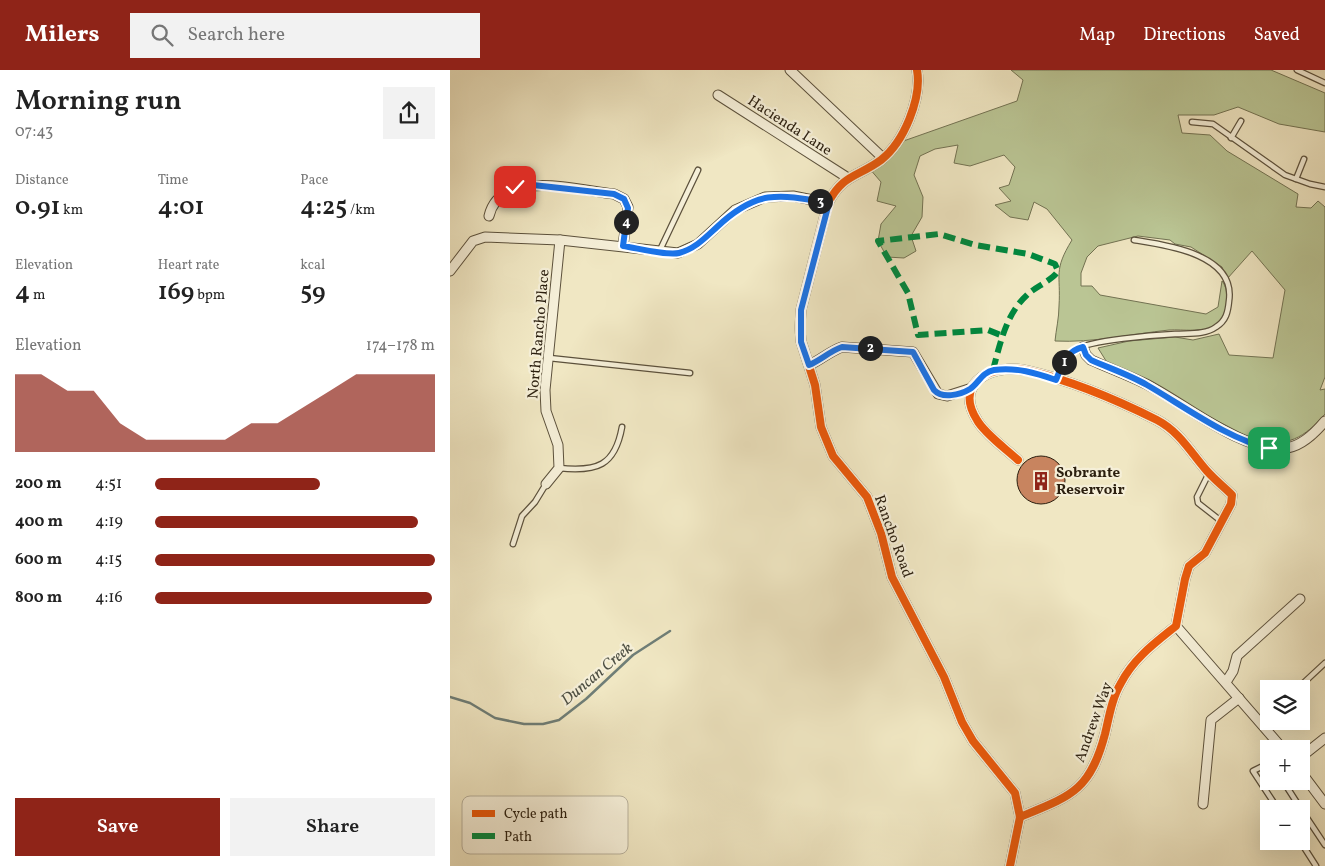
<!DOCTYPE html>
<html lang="en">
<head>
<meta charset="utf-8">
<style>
	:root { --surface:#fff; --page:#f2f2f2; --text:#222; --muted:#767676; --accent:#8f2418 }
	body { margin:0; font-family:Vollkorn,serif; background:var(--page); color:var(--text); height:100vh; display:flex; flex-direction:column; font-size:19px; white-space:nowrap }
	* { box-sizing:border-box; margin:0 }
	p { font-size:16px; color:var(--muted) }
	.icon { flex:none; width:28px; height:28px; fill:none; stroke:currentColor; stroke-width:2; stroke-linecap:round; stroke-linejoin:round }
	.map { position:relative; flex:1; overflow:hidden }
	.sheet { display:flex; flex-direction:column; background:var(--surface); width:450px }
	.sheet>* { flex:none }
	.buttons { position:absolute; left:810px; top:610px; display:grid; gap:10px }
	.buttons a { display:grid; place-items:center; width:50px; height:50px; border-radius:0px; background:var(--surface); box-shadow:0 5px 20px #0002; font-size:25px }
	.pin { position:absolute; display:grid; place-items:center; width:42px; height:42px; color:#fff; margin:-21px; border-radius:10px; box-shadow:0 2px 8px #0006 }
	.km { position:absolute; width:25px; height:25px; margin:-12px; border-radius:50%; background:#222; color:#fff; font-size:14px; line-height:25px; text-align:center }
	.round { display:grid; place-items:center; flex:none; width:52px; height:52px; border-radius:0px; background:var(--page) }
	.head { display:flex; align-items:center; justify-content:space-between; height:85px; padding:0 15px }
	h1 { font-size:28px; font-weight:600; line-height:38px }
	.stats { display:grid; grid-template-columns:repeat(3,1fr); gap:8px; height:85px; padding:5px 15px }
	.stats div { display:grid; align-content:center }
	.stats b { font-size:25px; font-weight:600 }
	.stats small { font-size:14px; font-weight:400 }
	.stats p { font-size:14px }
	.chart { height:140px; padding:10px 15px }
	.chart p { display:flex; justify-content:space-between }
	.chart svg { width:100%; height:90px; margin-top:5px; fill:var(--accent); opacity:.7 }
	.cta { display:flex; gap:10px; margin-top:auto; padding:10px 15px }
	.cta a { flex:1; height:58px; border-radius:0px; background:var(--accent); color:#fff; font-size:20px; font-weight:600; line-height:58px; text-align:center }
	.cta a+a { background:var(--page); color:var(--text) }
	ul { padding:0 15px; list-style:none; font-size:16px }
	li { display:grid; grid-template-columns:80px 60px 1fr; align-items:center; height:38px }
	li i { height:12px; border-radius:6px; background:var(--accent) }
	header { display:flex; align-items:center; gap:30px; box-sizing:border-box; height:70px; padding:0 25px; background:var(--accent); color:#fff }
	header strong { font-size:24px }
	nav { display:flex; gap:28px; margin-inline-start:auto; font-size:18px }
	.search { width:350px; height:45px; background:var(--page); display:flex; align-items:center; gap:12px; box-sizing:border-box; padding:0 18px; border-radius:0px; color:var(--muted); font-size:19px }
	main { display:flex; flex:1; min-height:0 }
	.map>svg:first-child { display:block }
	.green { fill:#bac594; stroke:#727252 }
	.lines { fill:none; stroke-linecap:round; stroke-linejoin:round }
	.stream { stroke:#6f7e77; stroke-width:2.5 }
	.building { fill:#c8845f; stroke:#2b1f0f }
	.lane-casing { stroke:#5c513c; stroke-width:7 }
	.street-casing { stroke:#5c513c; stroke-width:11 }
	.lane { stroke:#f5efd8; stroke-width:4.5 }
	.street { stroke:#f5efd8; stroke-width:9 }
	.quiet { stroke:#00873e; stroke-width:6; stroke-dasharray:12 6; stroke-linecap:butt }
	.cycleway-casing { stroke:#f5efd8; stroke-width:11 }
	.cycleway { stroke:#e8590c; stroke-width:8 }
	.route-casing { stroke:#fff; stroke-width:10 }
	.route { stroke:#1a73e8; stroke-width:6 }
	.labels { text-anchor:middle; stroke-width:4.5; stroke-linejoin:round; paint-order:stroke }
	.street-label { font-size:15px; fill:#2b1f0f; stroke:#f5efd8 }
	.poi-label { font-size:15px; font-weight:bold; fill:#2b1f0f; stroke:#f5efd8; text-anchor:start }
	.water-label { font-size:16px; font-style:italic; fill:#4d4f43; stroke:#f5efd8 }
	.key { fill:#f5efd8; stroke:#b8b19c; stroke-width:1 }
	.key-label { font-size:14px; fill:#2b1f0f }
</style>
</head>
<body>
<header>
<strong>Milers</strong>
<div class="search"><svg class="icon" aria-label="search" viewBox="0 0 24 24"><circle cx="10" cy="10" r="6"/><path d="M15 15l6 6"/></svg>Search here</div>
<nav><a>Map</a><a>Directions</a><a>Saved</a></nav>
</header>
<main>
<section class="sheet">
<div class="head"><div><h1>Morning run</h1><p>07:43</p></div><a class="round"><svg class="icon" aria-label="share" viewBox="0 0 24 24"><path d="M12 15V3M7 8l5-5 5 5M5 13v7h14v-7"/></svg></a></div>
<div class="stats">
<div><p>Distance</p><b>0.91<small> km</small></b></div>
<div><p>Time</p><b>4:01</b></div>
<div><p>Pace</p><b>4:25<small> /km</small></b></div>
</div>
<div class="stats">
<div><p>Elevation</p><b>4<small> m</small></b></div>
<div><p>Heart rate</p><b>169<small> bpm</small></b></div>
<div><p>kcal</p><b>59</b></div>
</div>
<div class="chart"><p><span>Elevation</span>174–178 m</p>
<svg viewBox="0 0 160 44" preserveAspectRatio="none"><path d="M0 44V6L10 6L20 14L30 14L40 30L50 38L60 38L70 38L80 38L90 30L100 30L110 22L120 14L130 6L140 6L150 6L160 6V44z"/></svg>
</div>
<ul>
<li><b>200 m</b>4:51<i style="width:59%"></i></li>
<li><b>400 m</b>4:19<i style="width:94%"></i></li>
<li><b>600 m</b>4:15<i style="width:100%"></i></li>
<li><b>800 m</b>4:16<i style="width:99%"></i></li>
</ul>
<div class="cta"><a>Save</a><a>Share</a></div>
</section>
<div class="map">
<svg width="875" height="796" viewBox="0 0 875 796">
	<rect width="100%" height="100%" fill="#f0e7c3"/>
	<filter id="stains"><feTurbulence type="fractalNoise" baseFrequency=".004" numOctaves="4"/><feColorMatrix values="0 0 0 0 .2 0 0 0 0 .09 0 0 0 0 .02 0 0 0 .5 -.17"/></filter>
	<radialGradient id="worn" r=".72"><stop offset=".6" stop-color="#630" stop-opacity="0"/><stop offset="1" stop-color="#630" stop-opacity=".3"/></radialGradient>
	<path class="green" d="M561,0h260l54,23v39l-46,-8 -41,-17 -24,8h-36l4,18 28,2 17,16 71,43 -2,13 15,1 7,-7 7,6v170l-5,13 5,-1v25c-21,24 -37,33 -69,27l-148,-77 -10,-16 31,-7 46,-4 18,3 26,-6 10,21 44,3 12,-68 -33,-39 -25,28 -5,-12 -31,-20 -16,-3 -5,-4 -32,-4 -40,10 -11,11 -6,16v13h11l8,9 106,19 12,-7 4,-26c9,10 5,37 -7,45 -13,7 -32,3 -46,4 -38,4 -76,13 -114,11 1,-11 4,-23 4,-35 2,-32 -6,-35 13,-66l-25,-31 -13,-7 -6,18 -18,-3 -15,-12 16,-4 -12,-13 10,-3 6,-18 -11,-12 -34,11 -16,-3 4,-18 -23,4 -15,7 -6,19 9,22 -1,20 -11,19 5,15 -12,7 -17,-1 -9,-16 3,-17 15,-18 -19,-5 4,-19 -12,-14 26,-24 122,-43 6,-21z"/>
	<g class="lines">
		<polyline class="stream" points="0,627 20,633 45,648 74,654 93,654 109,650 136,629 183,585 220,561"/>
	</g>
	<circle class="building" cx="591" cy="410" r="24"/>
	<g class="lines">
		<g class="lane-casing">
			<g id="lane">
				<polyline points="847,0 875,13"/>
				<polyline points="742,52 763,54 835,105 860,114 875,117"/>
				<polyline points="781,68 791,51"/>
				<polyline points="846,109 854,89"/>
				<polyline points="210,180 248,100"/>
				<polyline points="99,288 240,303"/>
				<path d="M607,308c4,-10 7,-22 17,-28 16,-10 81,-15 101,-16 14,-1 30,1 41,-7 10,-6 12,-15 13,-26 7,-47 -63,-56 -95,-61"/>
				<path d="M109,398c38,4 56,-2 63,-41"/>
				<polyline points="759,403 747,427 748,433 771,451"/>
				<polyline points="63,474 72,446 85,432 96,414"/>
				<polyline points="847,619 875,593"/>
				<polyline points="810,653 819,645"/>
				<polyline points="819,693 803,701 828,739"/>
				<polyline points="833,711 851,739"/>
				<polyline points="851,739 875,775"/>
				<polyline points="850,771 866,796"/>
			</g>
		</g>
		<g class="street-casing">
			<g id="street">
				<polyline points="340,0 433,88"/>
				<path d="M467,0c5,28 -13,72 -36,90 -23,17 -38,14 -53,43l-27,107 -1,18 1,13 14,44 6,42 12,29 34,41 14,36 11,44 52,100 18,45 11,19 42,52 5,24 -10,49"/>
				<polyline points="268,25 398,108"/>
				<path d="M39,146c11,-48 89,-26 125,-22l10,5 4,8 -5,39"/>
				<polyline points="0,201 23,171 35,167 110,170 228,183 248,174 285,140 315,127 343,126 378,133"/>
				<path d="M633,277l3,8 5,5c18,8 36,15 53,23 38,18 98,70 141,65 15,-1 30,-15 40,-27"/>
				<path d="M359,295c12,-5 21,-14 33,-18l71,5 25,42 9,2 25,-8"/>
				<path d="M568,390c-12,-11 -34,-27 -41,-40 -25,-40 19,-57 52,-49 44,10 88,29 128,49 23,12 34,33 50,51 8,9 17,16 25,24l-1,9 -26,49 -16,13 -4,13 -9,47c-21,17 -42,32 -55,57 -9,15 -12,34 -16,51 -15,57 -34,62 -85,83"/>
				<polyline points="96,414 109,398 108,375 96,341 95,320 110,170"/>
				<polyline points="726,556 833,679"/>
				<polyline points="776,612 783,601 787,586 850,529"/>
				<polyline points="851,687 875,668"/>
				<polyline points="851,702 875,734"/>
				<polyline points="753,734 761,650 789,628"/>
			</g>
		</g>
		<use href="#lane" class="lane"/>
		<use href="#street" class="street"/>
		<path class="quiet" d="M543,300c7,-26 13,-56 34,-75 8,-8 26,-15 31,-24l-3,-7 -27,-10 -53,-9 -36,-11 -61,7 30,52 10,42 70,-5 15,6"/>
		<g class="cycleway-casing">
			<g id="cycleway">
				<path d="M467,0c5,28 -13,72 -36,90 -23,17 -38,14 -53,43l-27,107 -1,18 1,13 14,44 6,42 12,29 34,41 14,36 11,44 52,100 18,45 11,19 42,52 5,24 -10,49"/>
				<path d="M568,390c-12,-11 -34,-27 -41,-40 -25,-40 19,-57 52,-49 44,10 88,29 128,49 23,12 34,33 50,51 8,9 17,16 25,24l-1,9 -26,49 -16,13 -4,13 -9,47c-21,17 -42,32 -55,57 -9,15 -12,34 -16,51 -15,57 -34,62 -85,83"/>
			</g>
		</g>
		<use href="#cycleway" class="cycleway"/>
	</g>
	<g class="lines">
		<g class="route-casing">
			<path id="route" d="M65,117l18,-2 81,9 10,5 4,9 -5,38c14,2 43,10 56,7 16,-4 27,-16 38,-26 40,-38 62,-33 112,-24l-28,107v32l8,23c12,-5 21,-14 33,-18l71,5 21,38c8,9 26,5 36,-1 8,-5 12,-17 24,-19 22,-3 42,3 62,10 6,-15 10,-29 27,-33l3,8 5,5c18,8 39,15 56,25 35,20 84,56 122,63"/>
		</g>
		<use href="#route" class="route"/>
	</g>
	<defs>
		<g id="building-bare" transform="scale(1.5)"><path d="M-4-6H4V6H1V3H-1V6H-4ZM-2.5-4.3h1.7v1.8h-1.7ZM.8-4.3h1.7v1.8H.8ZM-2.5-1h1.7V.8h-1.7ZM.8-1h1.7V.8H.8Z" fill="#8f2418" stroke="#f5efd8" stroke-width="2.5" paint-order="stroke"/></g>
	</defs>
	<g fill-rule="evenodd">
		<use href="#building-bare" x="591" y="411"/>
	</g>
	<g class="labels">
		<g class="street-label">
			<text transform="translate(340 55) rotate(33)" y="5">Hacienda Lane</text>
			<text transform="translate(88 264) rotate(-85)" y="5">North Rancho Place</text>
			<text transform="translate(444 466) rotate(70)" y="5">Rancho Road</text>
			<text transform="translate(643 652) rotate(-70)" y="5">Andrew Way</text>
		</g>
		<g class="poi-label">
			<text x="606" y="407">Sobrante<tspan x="606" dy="17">Reservoir</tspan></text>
		</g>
		<g class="water-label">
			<text transform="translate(146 603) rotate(-40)" y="6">Duncan Creek</text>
		</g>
	</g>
	<rect x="12" y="726" width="166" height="58" rx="8" class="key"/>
	<rect x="22" y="740" width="23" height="7" fill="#e8590c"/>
	<rect x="22" y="763" width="23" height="6" fill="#00873e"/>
	<g class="key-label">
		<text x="54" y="748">Cycle path</text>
		<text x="54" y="771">Path</text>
	</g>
	<rect width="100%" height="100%" filter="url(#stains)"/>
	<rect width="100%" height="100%" fill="url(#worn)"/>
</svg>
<div class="buttons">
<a><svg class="icon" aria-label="layers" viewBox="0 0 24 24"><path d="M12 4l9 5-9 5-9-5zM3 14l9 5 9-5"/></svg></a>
<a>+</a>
<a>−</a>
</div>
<div class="pin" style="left:819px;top:378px;background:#1e9e55"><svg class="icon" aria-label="arrive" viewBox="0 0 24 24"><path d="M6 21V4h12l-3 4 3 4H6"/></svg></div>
<div class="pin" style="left:65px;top:117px;background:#d93025"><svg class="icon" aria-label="check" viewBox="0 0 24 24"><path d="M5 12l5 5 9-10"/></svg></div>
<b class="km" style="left:614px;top:292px">1</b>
<b class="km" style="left:420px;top:278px">2</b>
<b class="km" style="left:370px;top:131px">3</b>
<b class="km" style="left:176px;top:152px">4</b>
</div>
</main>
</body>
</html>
